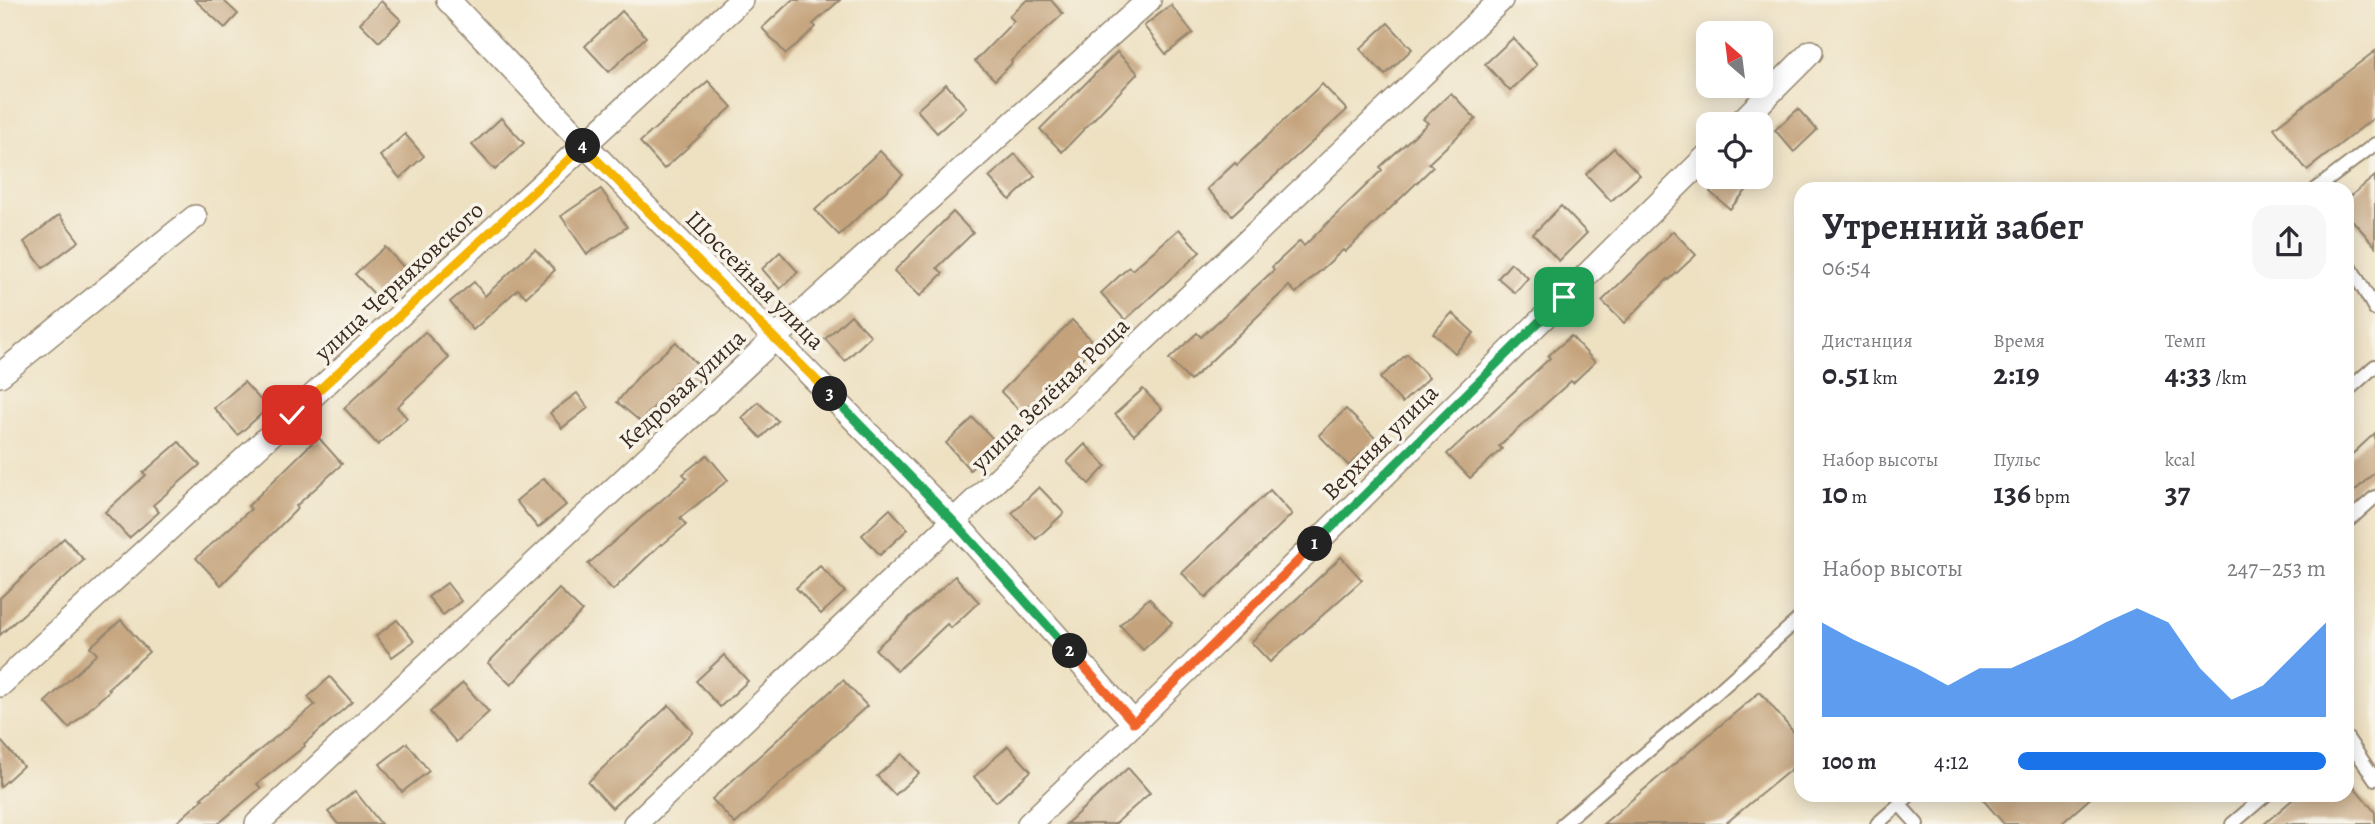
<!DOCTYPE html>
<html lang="ru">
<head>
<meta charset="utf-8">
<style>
	:root { --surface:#fff; --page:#f7f7f7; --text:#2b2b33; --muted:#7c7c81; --accent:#1a73e8 }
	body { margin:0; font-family:Alegreya,serif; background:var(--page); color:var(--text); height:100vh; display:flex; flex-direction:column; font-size:26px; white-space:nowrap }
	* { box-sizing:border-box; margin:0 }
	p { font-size:23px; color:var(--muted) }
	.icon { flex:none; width:38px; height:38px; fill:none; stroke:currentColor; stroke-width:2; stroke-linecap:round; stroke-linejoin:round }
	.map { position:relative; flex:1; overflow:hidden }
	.side { position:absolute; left:1794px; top:182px; width:560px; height:620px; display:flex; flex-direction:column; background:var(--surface); border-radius:21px; box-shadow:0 4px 18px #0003 }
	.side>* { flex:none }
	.needle { width:46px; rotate:332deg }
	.controls { position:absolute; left:1696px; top:21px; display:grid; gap:14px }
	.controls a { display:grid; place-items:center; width:77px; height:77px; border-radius:14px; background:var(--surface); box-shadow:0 4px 18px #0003; font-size:35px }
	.pin { position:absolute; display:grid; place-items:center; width:60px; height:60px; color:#fff; margin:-30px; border-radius:14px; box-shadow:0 4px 10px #0006 }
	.km { position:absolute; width:35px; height:35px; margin:-18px; border-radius:50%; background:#222; color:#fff; font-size:19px; line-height:35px; text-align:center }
	.round { display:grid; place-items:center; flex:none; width:74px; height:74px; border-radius:21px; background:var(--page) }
	.overview { display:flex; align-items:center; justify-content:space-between; height:119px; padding:0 28px }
	h1 { font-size:38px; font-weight:700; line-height:52px }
	.metrics { display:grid; grid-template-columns:repeat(3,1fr); gap:10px; height:119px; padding:7px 28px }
	.metrics div { display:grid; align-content:center }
	.metrics b { font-size:30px; font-weight:700 }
	.metrics small { font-size:19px; font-weight:400 }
	.metrics p { font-size:19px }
	.chart { height:196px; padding:14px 28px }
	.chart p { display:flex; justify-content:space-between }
	.chart svg { width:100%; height:126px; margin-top:7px; fill:var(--accent); opacity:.7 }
	ul { padding:0 28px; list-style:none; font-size:23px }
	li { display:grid; grid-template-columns:112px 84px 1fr; align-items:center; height:52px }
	li i { height:18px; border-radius:9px; background:var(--accent) }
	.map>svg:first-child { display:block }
	.building { fill:#c4a37b }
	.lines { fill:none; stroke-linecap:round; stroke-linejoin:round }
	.service-casing { stroke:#948670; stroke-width:16 }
	.minor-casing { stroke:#948670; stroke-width:26 }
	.service { stroke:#fff; stroke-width:12 }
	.minor { stroke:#fff; stroke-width:23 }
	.split-1-casing { stroke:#fff; stroke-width:14 }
	.split-2-casing { stroke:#fff; stroke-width:14 }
	.split-3-casing { stroke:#fff; stroke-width:14 }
	.split-4-casing { stroke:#fff; stroke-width:14 }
	.split-5-casing { stroke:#fff; stroke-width:14 }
	.split-1 { stroke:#22a559; stroke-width:9 }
	.split-2 { stroke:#f0652b; stroke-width:9 }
	.split-3 { stroke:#22a559; stroke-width:9 }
	.split-4 { stroke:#f5b400; stroke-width:9 }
	.split-5 { stroke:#f5b400; stroke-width:9 }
	.labels { text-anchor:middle; stroke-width:7; stroke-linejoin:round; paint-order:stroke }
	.street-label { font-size:24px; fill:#3b2a1e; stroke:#f7f3e8 }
</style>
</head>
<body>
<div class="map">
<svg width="2375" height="824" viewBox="0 0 2375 824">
	<rect width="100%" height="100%" fill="#f7f3e8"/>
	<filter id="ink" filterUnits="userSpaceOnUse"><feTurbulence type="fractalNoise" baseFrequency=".0143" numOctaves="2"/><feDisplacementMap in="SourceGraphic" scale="14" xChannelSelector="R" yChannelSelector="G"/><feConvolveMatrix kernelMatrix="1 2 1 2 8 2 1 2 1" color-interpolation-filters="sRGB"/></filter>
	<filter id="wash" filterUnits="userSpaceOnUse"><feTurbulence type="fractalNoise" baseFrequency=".00686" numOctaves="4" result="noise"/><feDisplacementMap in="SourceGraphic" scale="28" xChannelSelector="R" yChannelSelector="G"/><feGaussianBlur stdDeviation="1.57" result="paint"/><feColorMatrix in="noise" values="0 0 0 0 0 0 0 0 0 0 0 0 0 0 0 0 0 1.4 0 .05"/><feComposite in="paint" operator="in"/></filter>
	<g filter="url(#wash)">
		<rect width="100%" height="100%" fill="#eee1c2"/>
		<g id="blocks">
			<g class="building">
				<polygon points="195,0 223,0 238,14 225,28"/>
				<polygon points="792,0 840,0 813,24 816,27 786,54 762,28"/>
				<polygon points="1027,0 1051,0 1063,14 1011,61 1012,63 995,80 975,61 1014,21 1009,16"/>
				<polygon points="381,1 401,20 379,42 360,23"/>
				<polygon points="1171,5 1193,33 1166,54 1144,26"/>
				<polygon points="622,11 646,37 609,72 585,46"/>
				<polygon points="1388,23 1412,49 1385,75 1360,49"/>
				<polygon points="1513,38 1537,65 1510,91 1485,64"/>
				<polygon points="2375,51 2375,117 2307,170 2274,128"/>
				<polygon points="1117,52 1138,73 1062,152 1040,129"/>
				<polygon points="708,81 732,107 664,169 640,142"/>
				<polygon points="946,84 966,107 937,133 917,110"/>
				<polygon points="1322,84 1347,110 1232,215 1207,189 1235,163 1237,165"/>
				<polygon points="1451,93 1476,119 1429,163 1433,167 1345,252 1343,250 1296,293 1289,286 1190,381 1169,359 1197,333 1201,337 1274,270 1272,267 1300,241 1304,246 1382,170 1380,167 1428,123 1423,119"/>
				<polygon points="1798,109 1817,130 1794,152 1775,130"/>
				<polygon points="501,118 524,143 495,170 472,145"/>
				<polygon points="405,134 424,156 400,178 380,156"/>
				<polygon points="1614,148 1640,175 1611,201 1586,174"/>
				<polygon points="880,151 903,175 839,235 815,210"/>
				<polygon points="1015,154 1035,176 1010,200 989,177"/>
				<polygon points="2375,176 2375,246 2347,214 2347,199"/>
				<polygon points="1723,177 1758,177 1730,209 1710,192"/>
				<polygon points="601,189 627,227 587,254 561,216"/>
				<polygon points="1561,206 1587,233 1559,261 1533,234"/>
				<polygon points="953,212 973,233 937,268 943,273 920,296 894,271"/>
				<polygon points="59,215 79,241 43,268 24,242"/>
				<polygon points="1179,229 1200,252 1125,320 1101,293 1129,267 1132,270"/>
				<polygon points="1673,231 1696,255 1669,280 1668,279 1624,323 1602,301"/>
				<polygon points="385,247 409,273 380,300 355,274"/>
				<polygon points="535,249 555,270 526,297 518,289 473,330 450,302 474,282 485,296"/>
				<polygon points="780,252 798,272 780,289 762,269"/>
				<polygon points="1511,263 1528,278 1515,293 1498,278"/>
				<polygon points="1452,313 1474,333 1455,353 1433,333"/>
				<polygon points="851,315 871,336 845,361 825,339"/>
				<polygon points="1072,320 1096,345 1069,371 1066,369 1022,413 1001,392"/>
				<polygon points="425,332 449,358 397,407 407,418 378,445 344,408"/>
				<polygon points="1571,336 1595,362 1573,383 1571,381 1499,446 1502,449 1470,478 1447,454 1550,358 1548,356"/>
				<polygon points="676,342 706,374 685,394 675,383 641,422 617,402 641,373"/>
				<polygon points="1407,354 1429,378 1402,403 1380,378"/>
				<polygon points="244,382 268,408 238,435 214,408"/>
				<polygon points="1143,389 1162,409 1134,435 1115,414"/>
				<polygon points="577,393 588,408 562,428 550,413"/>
				<polygon points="758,402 778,421 761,438 742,418"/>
				<polygon points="1346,409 1376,439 1349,466 1319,435"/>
				<polygon points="973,418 998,444 970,470 946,443"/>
				<polygon points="2375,433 2375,472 2347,498 2347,459"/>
				<polygon points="318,437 342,464 296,506 298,508 221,585 196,558 251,509 248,506"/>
				<polygon points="179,442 200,465 153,505 159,512 129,538 105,512 146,475 143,473"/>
				<polygon points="1085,444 1106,466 1089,484 1067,462"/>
				<polygon points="707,455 728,480 680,518 686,525 662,545 661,544 613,590 588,564 687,478 683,474"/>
				<polygon points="544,478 566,505 538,528 516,501"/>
				<polygon points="1039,487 1064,513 1036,539 1012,513"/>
				<polygon points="1270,490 1292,514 1206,598 1182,573"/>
				<polygon points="890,509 908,529 880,555 862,535"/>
				<polygon points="64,538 84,560 0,635 0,598"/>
				<polygon points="1341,557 1362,580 1270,662 1251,642"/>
				<polygon points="820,566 845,592 821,614 796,588"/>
				<polygon points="955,576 979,602 951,628 947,624 897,671 875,649"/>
				<polygon points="447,583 461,601 443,615 428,597"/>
				<polygon points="559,589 582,611 511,685 488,663"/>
				<polygon points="1149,598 1172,623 1143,650 1120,625"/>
				<polygon points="121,620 149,652 108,688 110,690 69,728 45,702 97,654 90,647"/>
				<polygon points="397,620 414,641 392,657 376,636"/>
				<polygon points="724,655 748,681 720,707 696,681"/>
				<polygon points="330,677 352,702 304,744 305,746 257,784 261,788 218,824 175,824 203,799 201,798 315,705 308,697"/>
				<polygon points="843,680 867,706 735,824 712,799"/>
				<polygon points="463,683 489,712 456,742 430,712"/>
				<polygon points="1760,692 1801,741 1801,761 1725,824 1603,824"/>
				<polygon points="669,705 693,732 612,808 588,782"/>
				<polygon points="0,740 23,766 0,787"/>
				<polygon points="407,743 429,771 402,792 380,764"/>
				<polygon points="1008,746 1031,771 996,802 974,777"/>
				<polygon points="902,754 919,773 895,795 877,776"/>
				<polygon points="1128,768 1150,793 1115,824 1066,824"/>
				<polygon points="2347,778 2375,812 2375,824 2264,824 2299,794 2347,794"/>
				<polygon points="355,791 381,824 338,824 328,812"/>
				<polygon points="1978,794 2095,794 2061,824 2004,824"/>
			</g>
		</g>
	</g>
	<g filter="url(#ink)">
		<use href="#blocks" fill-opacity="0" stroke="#948670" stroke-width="2"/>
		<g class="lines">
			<g class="service-casing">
				<g id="service">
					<polyline points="2316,189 2375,144"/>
					<polyline points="2347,261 2375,309"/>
					<polyline points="2347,391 2375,366"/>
					<polyline points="2347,522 2375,497"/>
					<polyline points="2347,738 2375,779"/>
					<polyline points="1900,805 1917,824"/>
					<polyline points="1562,824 1714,695 1801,617"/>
					<polyline points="1877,824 1911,794"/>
					<polyline points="2232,824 2267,794"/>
				</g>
			</g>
			<g class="minor-casing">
				<g id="minor">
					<polyline points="448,0 585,145 954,521 1134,723"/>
					<polyline points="1739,124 1811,52"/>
					<polyline points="0,375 195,217"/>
					<polyline points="0,685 741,0"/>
					<polyline points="257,824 775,338 1149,0"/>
					<polyline points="635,824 1501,0"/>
					<polyline points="1029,824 1134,723 1708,155"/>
				</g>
			</g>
			<use href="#service" class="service"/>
			<use href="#minor" class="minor"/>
		</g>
	</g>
	<g class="lines" filter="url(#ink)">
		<g class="split-1-casing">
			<polyline id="split-1" points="1315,544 1564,297"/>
		</g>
		<g class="split-2-casing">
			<polyline id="split-2" points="1070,651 1134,723 1315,544"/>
		</g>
		<g class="split-3-casing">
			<polyline id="split-3" points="830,394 954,522 1070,651"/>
		</g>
		<g class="split-4-casing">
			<polyline id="split-4" points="583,146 830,394"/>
		</g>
		<g class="split-5-casing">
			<polyline id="split-5" points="292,415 583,146"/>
		</g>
		<use href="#split-1" class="split-1"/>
		<use href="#split-2" class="split-2"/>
		<use href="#split-3" class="split-3"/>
		<use href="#split-4" class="split-4"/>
		<use href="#split-5" class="split-5"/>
	</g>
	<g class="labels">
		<g class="street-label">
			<text transform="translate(755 280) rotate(45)" y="8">Шоссейная улица</text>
			<text transform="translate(399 281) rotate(-43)" y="8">улица Черняховского</text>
			<text transform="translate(682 389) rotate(-43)" y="8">Кедровая улица</text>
			<text transform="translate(1050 394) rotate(-44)" y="8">улица Зелёная Роща</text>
			<text transform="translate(1380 442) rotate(-45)" y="8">Верхняя улица</text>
		</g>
	</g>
</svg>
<div class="controls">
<a><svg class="needle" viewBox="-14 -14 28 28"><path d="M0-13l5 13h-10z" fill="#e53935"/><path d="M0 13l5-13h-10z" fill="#7c7c81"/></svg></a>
<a><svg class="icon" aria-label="locate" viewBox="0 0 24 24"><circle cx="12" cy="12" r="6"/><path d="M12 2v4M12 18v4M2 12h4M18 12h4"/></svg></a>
</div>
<div class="pin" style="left:1564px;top:297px;background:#1e9e55"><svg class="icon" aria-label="arrive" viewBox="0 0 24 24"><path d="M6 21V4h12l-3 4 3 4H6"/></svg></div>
<div class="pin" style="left:292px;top:415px;background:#d93025"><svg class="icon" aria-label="check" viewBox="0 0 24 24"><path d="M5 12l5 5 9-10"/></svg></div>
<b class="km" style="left:1315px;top:544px">1</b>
<b class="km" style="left:1070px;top:651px">2</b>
<b class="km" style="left:830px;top:394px">3</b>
<b class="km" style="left:583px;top:146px">4</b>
<section class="side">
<div class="overview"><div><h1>Утренний забег</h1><p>06:54</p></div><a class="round"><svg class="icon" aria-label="share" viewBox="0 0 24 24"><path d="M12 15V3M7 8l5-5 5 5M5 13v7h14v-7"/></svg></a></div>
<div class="metrics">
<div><p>Дистанция</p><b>0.51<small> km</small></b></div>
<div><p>Время</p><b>2:19</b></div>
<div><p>Темп</p><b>4:33<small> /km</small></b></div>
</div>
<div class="metrics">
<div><p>Набор высоты</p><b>10<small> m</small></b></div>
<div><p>Пульс</p><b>136<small> bpm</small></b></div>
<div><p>kcal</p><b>37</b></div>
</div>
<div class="chart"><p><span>Набор высоты</span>247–253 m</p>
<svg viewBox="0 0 160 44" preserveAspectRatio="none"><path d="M0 44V11L10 17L20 22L30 27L40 33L50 27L60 27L70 22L80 17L90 11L100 6L110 11L120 27L130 38L140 33L150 22L160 11V44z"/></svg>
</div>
<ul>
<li><b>100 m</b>4:12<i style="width:100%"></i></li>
</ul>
</section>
</div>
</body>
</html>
